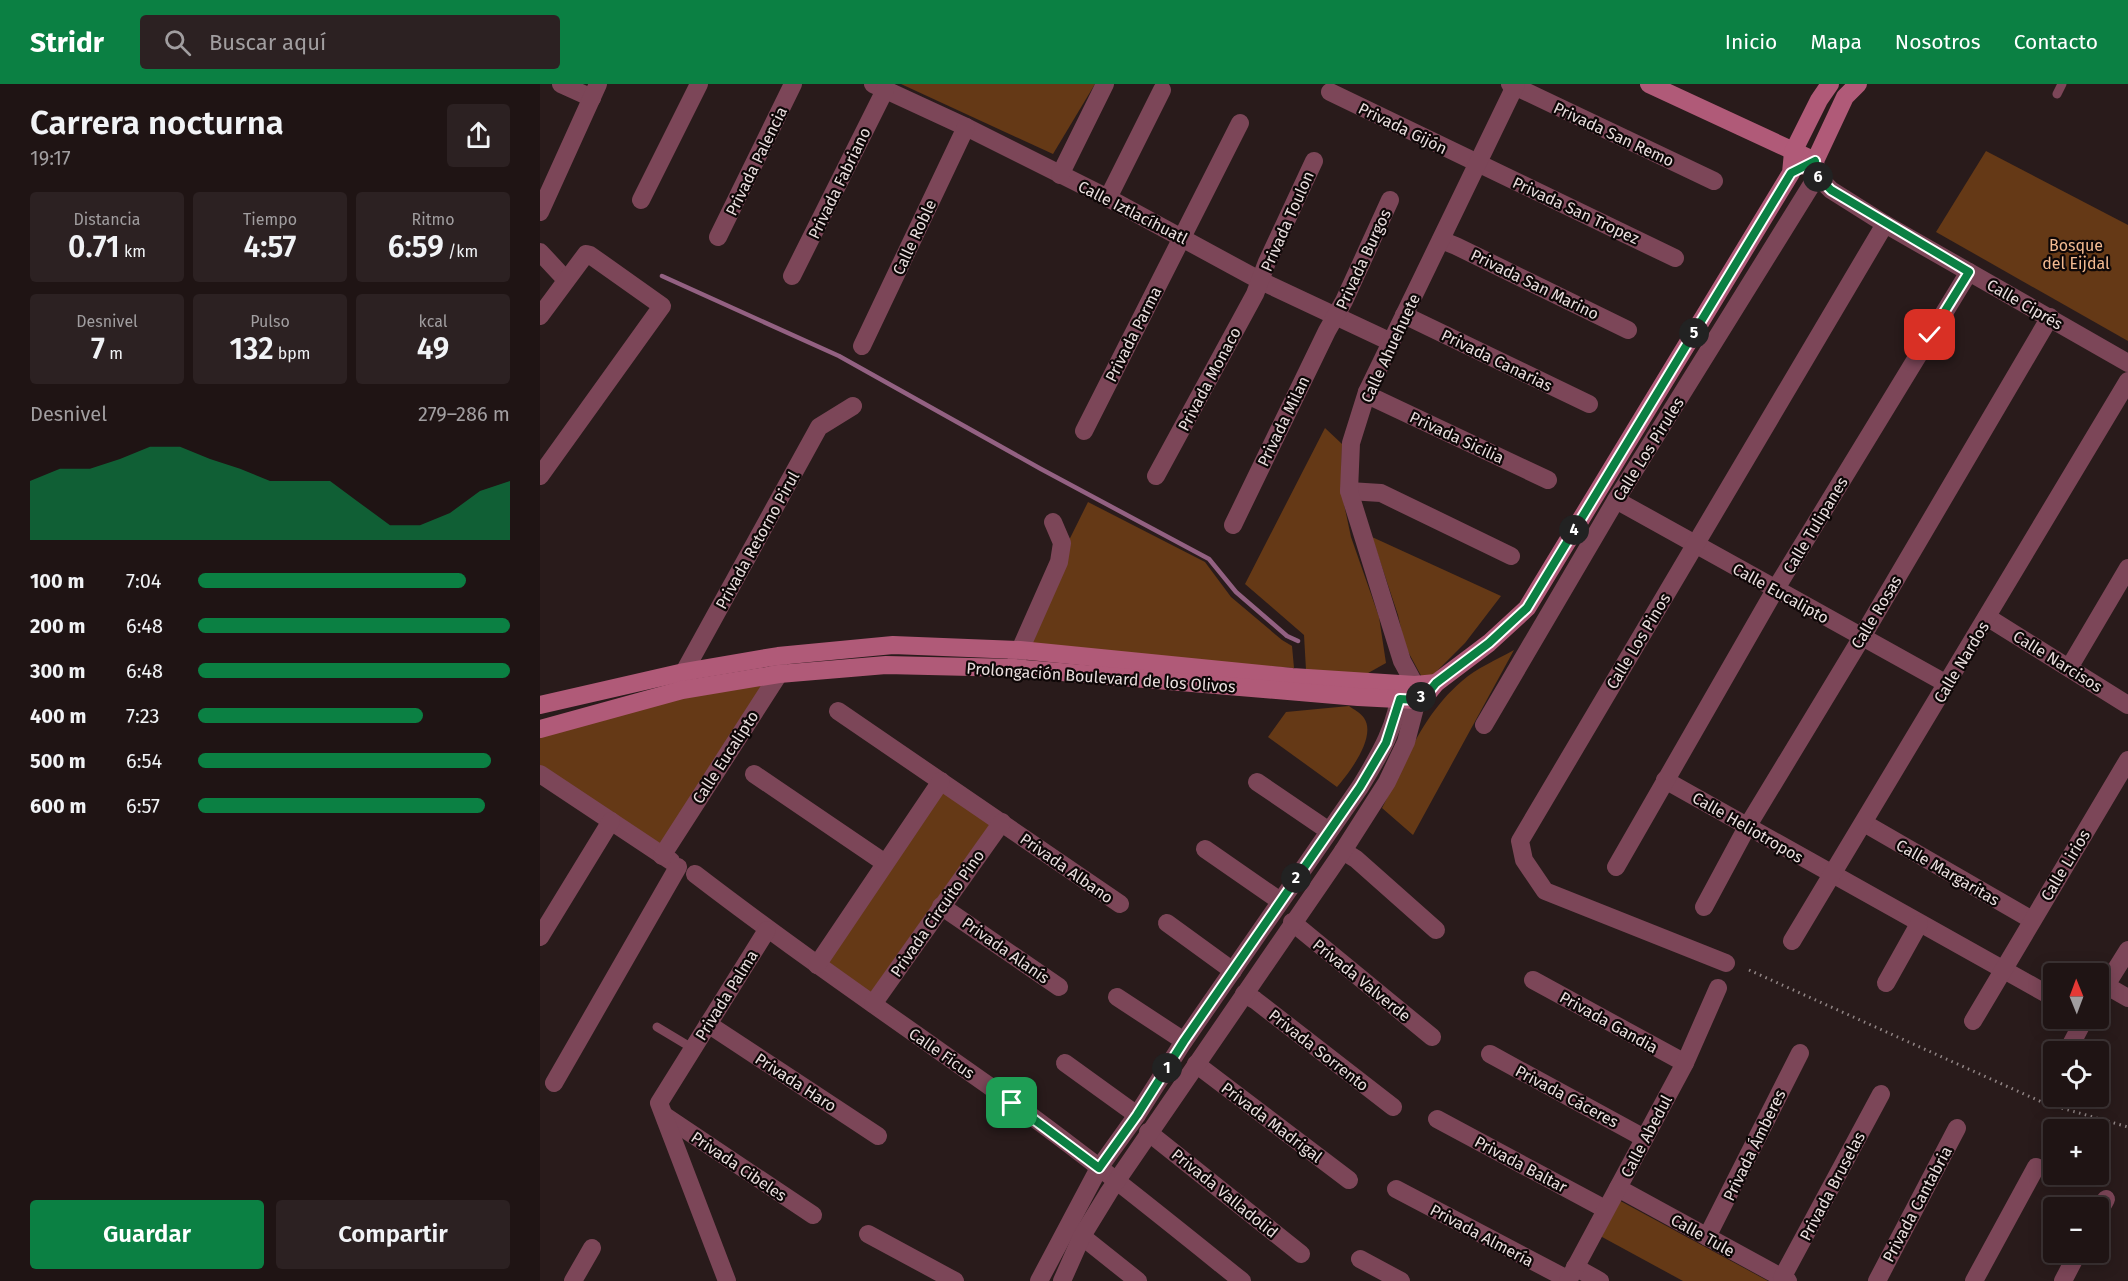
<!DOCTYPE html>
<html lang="es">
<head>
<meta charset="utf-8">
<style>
	:root { --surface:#1f1414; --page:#2c2122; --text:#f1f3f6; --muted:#a19ea0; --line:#3c3334; --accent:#0b8043 }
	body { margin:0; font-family:"Fira Sans",sans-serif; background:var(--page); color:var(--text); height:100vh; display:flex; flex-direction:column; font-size:22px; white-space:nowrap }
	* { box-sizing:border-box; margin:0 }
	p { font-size:20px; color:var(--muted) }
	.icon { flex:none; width:33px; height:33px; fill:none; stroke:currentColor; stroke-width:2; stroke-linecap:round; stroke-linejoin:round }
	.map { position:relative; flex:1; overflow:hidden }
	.sheet { display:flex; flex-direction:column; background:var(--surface); width:540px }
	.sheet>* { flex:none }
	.needle { width:39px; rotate:359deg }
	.fabs { position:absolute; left:1503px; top:879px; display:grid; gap:12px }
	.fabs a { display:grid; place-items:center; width:66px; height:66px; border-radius:6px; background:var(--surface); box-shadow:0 3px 15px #0003,0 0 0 2px var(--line); font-size:30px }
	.pin { position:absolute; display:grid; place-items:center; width:51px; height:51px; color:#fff; margin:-26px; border-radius:12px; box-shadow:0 3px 9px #0006 }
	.km { position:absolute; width:30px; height:30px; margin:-15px; border-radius:50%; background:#222; color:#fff; font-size:16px; line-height:30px; text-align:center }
	.round { display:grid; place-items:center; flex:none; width:63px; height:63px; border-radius:6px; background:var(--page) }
	.overview { display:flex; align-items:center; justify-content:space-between; height:102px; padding:0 30px }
	h1 { font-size:33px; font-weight:600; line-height:45px }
	.figures { display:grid; grid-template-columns:repeat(3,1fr); gap:9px; height:102px; padding:6px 30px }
	.figures div { display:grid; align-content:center; border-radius:6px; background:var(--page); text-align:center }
	.figures b { font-size:30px; font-weight:600 }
	.figures small { font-size:16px; font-weight:400 }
	.figures p { font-size:16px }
	.chart { height:168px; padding:12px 30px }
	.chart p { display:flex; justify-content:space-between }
	.chart svg { width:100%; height:108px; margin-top:6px; fill:var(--accent); opacity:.7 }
	.primary-button { display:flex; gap:12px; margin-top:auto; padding:12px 30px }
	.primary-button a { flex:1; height:69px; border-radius:6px; background:var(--accent); color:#fff; font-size:24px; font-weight:600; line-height:69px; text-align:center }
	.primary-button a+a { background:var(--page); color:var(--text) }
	ul { padding:0 30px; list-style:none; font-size:20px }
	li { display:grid; grid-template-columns:96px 72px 1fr; align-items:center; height:45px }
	li i { height:15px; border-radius:8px; background:var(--accent) }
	header { display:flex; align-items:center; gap:36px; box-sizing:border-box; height:84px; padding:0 30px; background:var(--accent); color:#fff }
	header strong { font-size:28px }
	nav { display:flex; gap:33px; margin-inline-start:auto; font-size:21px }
	.search { width:420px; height:54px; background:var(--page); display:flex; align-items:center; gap:15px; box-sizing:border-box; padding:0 21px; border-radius:6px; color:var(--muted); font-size:22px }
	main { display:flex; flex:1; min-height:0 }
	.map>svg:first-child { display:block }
	.green { fill:#653916 }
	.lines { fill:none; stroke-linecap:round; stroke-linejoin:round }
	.stream { stroke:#936182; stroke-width:4.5 }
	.path { stroke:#918585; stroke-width:3; stroke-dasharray:1.5 4.5; stroke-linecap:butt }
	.lane { stroke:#7c4658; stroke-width:9 }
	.street { stroke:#7c4658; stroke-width:18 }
	.secondary { stroke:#b05a78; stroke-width:18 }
	.route-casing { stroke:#fff; stroke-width:12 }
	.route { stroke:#0b8043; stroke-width:8 }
	.labels { text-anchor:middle; stroke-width:4.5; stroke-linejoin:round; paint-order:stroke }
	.street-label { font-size:16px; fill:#e9dede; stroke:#0e0707 }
	.park-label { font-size:16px; fill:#f3ba91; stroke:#0e0707 }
</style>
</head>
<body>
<header>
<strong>Stridr</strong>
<div class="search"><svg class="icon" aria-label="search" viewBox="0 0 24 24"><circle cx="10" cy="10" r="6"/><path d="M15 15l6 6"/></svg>Buscar aquí</div>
<nav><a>Inicio</a><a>Mapa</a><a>Nosotros</a><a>Contacto</a></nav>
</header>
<main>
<section class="sheet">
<div class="overview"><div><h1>Carrera nocturna</h1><p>19:17</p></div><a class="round"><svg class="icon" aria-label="share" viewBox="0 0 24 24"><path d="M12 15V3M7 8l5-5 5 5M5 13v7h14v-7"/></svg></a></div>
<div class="figures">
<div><p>Distancia</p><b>0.71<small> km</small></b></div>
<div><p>Tiempo</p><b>4:57</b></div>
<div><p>Ritmo</p><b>6:59<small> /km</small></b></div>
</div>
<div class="figures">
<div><p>Desnivel</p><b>7<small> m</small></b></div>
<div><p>Pulso</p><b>132<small> bpm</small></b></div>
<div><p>kcal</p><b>49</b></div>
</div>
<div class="chart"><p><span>Desnivel</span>279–286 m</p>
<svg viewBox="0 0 160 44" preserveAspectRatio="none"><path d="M0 44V20L10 15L20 15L30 11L40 6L50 6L60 11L70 15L80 20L90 20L100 20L110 29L120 38L130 38L140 33L150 24L160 20V44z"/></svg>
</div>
<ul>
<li><b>100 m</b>7:04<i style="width:86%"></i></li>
<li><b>200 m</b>6:48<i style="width:100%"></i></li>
<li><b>300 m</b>6:48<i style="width:100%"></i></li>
<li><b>400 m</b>7:23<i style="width:72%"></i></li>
<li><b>500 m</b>6:54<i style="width:94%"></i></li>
<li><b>600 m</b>6:57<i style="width:92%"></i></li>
</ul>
<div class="primary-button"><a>Guardar</a><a>Compartir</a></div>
</section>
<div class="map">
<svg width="1588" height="1197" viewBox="0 0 1588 1197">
	<rect width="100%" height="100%" fill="#291b1b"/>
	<g class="green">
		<polygon points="361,0 555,0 513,70"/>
		<polygon points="1446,67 1588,141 1588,257 1396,148"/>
		<polygon points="785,344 802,360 801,406 811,453 839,533 846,579 821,593 766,586 764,551 705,500"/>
		<polygon points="548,418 665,478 691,513 742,556 752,562 754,584 475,565"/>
		<polygon points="832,453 961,512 925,559 885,599 865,562 858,531"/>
		<path d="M974,566l-101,185 -31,-27c24,-46 39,-92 80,-127 15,-13 34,-21 52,-31z"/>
		<polygon points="239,590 125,765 0,686 0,638"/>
		<path d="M809,622c4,3 12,7 15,12 13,19 -15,55 -27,69l-69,-50 18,-25z"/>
		<polygon points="400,698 461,739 336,915 281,876"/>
		<polygon points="1073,1113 1228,1197 1143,1197 1051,1147"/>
	</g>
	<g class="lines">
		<polyline class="stream" points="122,192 299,272 501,385 669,475 696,508 747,552 758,557"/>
		<polyline class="path" points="1209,886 1504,1019 1588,1043"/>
		<g class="lane">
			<polyline points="1517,10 1522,0"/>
			<polyline points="117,943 152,964"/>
		</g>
		<g class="street">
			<polyline points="21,0 52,14"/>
			<polyline points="333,0 426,43 568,114 721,197 851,258"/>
			<polyline points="970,0 1174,97"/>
			<polyline points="790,8 1135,174"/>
			<polyline points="1276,82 1277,92 1291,106 1345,140 1588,279"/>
			<polyline points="520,91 565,0"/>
			<polyline points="568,114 622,6"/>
			<polyline points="101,116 159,0"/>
			<polyline points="0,128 58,0"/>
			<polyline points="178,153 253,0"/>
			<polyline points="901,156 916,162 1088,246"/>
			<polyline points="0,168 26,196"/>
			<polyline points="252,192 345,6"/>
			<polyline points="864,231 1049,320"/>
			<polyline points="0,232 46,170 50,171 122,222 0,392"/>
			<polyline points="322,262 426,43"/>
			<polyline points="827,308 834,314 1008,396"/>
			<polyline points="544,347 700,39"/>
			<polyline points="616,392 715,210 727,178 774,77"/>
			<polyline points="809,407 841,409 971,472"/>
			<polyline points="1076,416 1407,600"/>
			<polyline points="693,441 787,247 804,217 850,116"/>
			<polyline points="1447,533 1588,621"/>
			<polyline points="474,584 480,566 519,478 522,459 513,438"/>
			<polyline points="1529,584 1588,484"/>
			<polyline points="143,599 144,588 279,343 313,322"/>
			<polyline points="298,627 580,820"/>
			<polyline points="944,641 1076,416 1277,92"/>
			<polyline points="0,690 131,777"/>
			<polyline points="214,690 345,779"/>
			<polyline points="1125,696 1514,914"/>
			<polyline points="717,698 789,747"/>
			<polyline points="1324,739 1492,836"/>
			<polyline points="665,765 740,817"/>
			<polyline points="803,767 816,775 896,846"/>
			<polyline points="122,772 239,590 238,580"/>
			<polyline points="1076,783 1235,506 1429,188"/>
			<path d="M155,790c103,79 211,153 317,228 79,57 154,118 230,179"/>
			<polyline points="401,822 519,903"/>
			<polyline points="1164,823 1207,743 1322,553 1510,233"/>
			<polyline points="752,838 892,953"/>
			<polyline points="627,839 693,887"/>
			<polyline points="0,853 71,737"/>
			<polyline points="1252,857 1588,297"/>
			<polyline points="1186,879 1005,807 984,776 980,757 1345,140"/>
			<polyline points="277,881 401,697"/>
			<polyline points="993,896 1145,979"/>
			<polyline points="1346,899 1379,840"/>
			<polyline points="1567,902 1588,914"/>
			<polyline points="704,910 715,916 853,1023"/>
			<polyline points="577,913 644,957"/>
			<polyline points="1558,914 1588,866"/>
			<polyline points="333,920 462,738"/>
			<polyline points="1433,937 1588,676"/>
			<polyline points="168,940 338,1052"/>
			<polyline points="1527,968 1545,934"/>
			<polyline points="950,970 1104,1054"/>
			<polyline points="525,979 597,1031"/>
			<polyline points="656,980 809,1096"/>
			<polyline points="14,999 138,783"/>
			<polyline points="125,1032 273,1131"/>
			<polyline points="897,1035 1065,1125"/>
			<polyline points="608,1048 761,1170"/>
			<polyline points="1078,1104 1248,1197"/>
			<polyline points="856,1105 1029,1196"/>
			<polyline points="1558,1130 1566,1115"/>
			<polyline points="534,1146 598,1197"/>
			<polyline points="328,1150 415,1197"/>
			<polyline points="1167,1153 1260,969"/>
			<polyline points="820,1175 861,1197"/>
			<polyline points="1035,1183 1060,1197"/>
			<polyline points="1242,1194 1341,1010"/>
			<polyline points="33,1197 52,1164"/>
			<polyline points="187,1197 119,1019 227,846"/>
			<path d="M499,1197l60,-113 38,-53 47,-74 176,-254c19,-31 39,-64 40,-101"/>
			<polyline points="522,1197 542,1152 569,1108 803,767 847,698 866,658 877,616 875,601 862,577 809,407 811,359 827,308 976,0"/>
			<polyline points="1028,1197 1145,979 1178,904"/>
			<polyline points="1337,1197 1417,1044"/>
			<polyline points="1434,1197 1496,1083"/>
			<polyline points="1523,1197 1538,1168"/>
		</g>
		<g class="secondary">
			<polyline points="1109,0 1275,77"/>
			<polyline points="1265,82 1275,77 1305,13 1318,0"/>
			<polyline points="0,621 144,588 238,572 353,561 480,566 752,593 875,601 896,599"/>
			<polyline points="0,645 142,606 239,590 346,581 474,584 818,613 877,616 887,610 896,599 949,559 987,524 1251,89 1253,68 1279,16 1290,0"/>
		</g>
	</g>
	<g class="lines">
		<g class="route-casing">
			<polyline id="route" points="472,1019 559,1084 597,1031 644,957 820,703 846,659 860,615 877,616 887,610 896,599 949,559 987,524 1251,89 1275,77 1277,92 1291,106 1429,188 1390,251"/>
		</g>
		<use href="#route" class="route"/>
	</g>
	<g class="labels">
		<g class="street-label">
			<text transform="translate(863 44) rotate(26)" y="6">Privada Gijón</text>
			<text transform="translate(1074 50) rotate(25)" y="6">Privada San Remo</text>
			<text transform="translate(216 77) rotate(-64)" y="6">Privada Palencia</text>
			<text transform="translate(299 99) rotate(-64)" y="6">Privada Fabriano</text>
			<text transform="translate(1036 126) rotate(25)" y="6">Privada San Tropez</text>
			<text transform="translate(593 128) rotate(27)" y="6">Calle Iztlacíhuatl</text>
			<text transform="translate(747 137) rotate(-66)" y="6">Privada Toulon</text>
			<text transform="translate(374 153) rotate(-65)" y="6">Calle Roble</text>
			<text transform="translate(823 175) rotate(-65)" y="6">Privada Burgos</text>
			<text transform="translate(995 200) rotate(26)" y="6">Privada San Marino</text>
			<text transform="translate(1485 220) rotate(30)" y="6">Calle Ciprés</text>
			<text transform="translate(593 250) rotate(-63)" y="6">Privada Parma</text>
			<text transform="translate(850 264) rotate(-65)" y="6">Calle Ahuehuete</text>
			<text transform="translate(957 276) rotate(26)" y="6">Privada Canarias</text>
			<text transform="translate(669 295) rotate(-62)" y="6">Privada Monaco</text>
			<text transform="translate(743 337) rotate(-64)" y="6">Privada Milan</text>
			<text transform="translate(917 353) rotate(25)" y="6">Privada Sicilia</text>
			<text transform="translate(1108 365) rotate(-58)" y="6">Calle Los Pirules</text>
			<text transform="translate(1275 441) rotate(-59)" y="6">Calle Tulipanes</text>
			<text transform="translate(217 456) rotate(-61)" y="6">Privada Retorno Pirul</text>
			<text transform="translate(1241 509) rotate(29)" y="6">Calle Eucalipto</text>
			<text transform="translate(1336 528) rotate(-59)" y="6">Calle Rosas</text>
			<text transform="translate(1098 557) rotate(-59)" y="6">Calle Los Pinos</text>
			<text transform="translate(1518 577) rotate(32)" y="6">Calle Narcisos</text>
			<text transform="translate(1421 578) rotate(-59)" y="6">Calle Nardos</text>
			<text transform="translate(561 593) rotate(4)" y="6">Prolongación Boulevard de los Olivos</text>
			<text transform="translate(185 673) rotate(-57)" y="6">Calle Eucalipto</text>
			<text transform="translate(1208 743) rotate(30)" y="6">Calle Heliotropos</text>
			<text transform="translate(1525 781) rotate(-59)" y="6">Calle Lirios</text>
			<text transform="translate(527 784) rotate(35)" y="6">Privada Albano</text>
			<text transform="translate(1408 788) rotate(30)" y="6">Calle Margaritas</text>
			<text transform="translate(397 829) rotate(-55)" y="6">Privada Circuito Pino</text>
			<text transform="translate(466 866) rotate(35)" y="6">Privada Alanís</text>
			<text transform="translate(822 896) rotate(39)" y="6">Privada Valverde</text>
			<text transform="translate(186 911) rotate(-58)" y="6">Privada Palma</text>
			<text transform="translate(1069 938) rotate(29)" y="6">Privada Gandia</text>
			<text transform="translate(779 966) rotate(38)" y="6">Privada Sorrento</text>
			<text transform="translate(402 969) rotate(35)" y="6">Calle Ficus</text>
			<text transform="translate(256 998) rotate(33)" y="6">Privada Haro</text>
			<text transform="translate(1027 1012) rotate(28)" y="6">Privada Cáceres</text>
			<text transform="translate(732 1038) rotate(37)" y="6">Privada Madrigal</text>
			<text transform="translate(1106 1052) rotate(-62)" y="6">Calle Abedul</text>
			<text transform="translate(1214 1061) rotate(-64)" y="6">Privada Ámberes</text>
			<text transform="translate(981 1080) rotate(28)" y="6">Privada Baltar</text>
			<text transform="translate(199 1082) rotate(34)" y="6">Privada Cibeles</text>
			<text transform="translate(1292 1102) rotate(-62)" y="6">Privada Bruselas</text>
			<text transform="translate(685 1109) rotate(39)" y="6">Privada Valladolid</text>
			<text transform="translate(1377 1120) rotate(-62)" y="6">Privada Cantabria</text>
			<text transform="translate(942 1151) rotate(28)" y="6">Privada Almería</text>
			<text transform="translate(1163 1151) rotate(29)" y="6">Calle Tule</text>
		</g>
		<g class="park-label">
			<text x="1536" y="167">Bosque<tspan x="1536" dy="18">del Eijdal</tspan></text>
		</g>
	</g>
</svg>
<div class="fabs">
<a><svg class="needle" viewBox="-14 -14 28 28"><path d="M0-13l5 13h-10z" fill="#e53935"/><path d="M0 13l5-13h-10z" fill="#a19ea0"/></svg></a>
<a><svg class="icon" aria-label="locate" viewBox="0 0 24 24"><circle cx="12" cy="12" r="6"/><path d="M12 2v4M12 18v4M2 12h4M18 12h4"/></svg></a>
<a>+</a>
<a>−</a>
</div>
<div class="pin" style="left:472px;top:1019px;background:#1e9e55"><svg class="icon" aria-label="arrive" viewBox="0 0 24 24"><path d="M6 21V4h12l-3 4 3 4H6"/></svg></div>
<div class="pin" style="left:1390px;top:251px;background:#d93025"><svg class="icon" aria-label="check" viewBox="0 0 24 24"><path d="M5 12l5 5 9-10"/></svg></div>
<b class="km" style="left:627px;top:984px">1</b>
<b class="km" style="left:756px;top:794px">2</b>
<b class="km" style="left:881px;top:613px">3</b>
<b class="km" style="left:1034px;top:446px">4</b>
<b class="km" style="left:1154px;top:249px">5</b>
<b class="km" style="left:1278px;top:93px">6</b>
</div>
</main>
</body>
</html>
